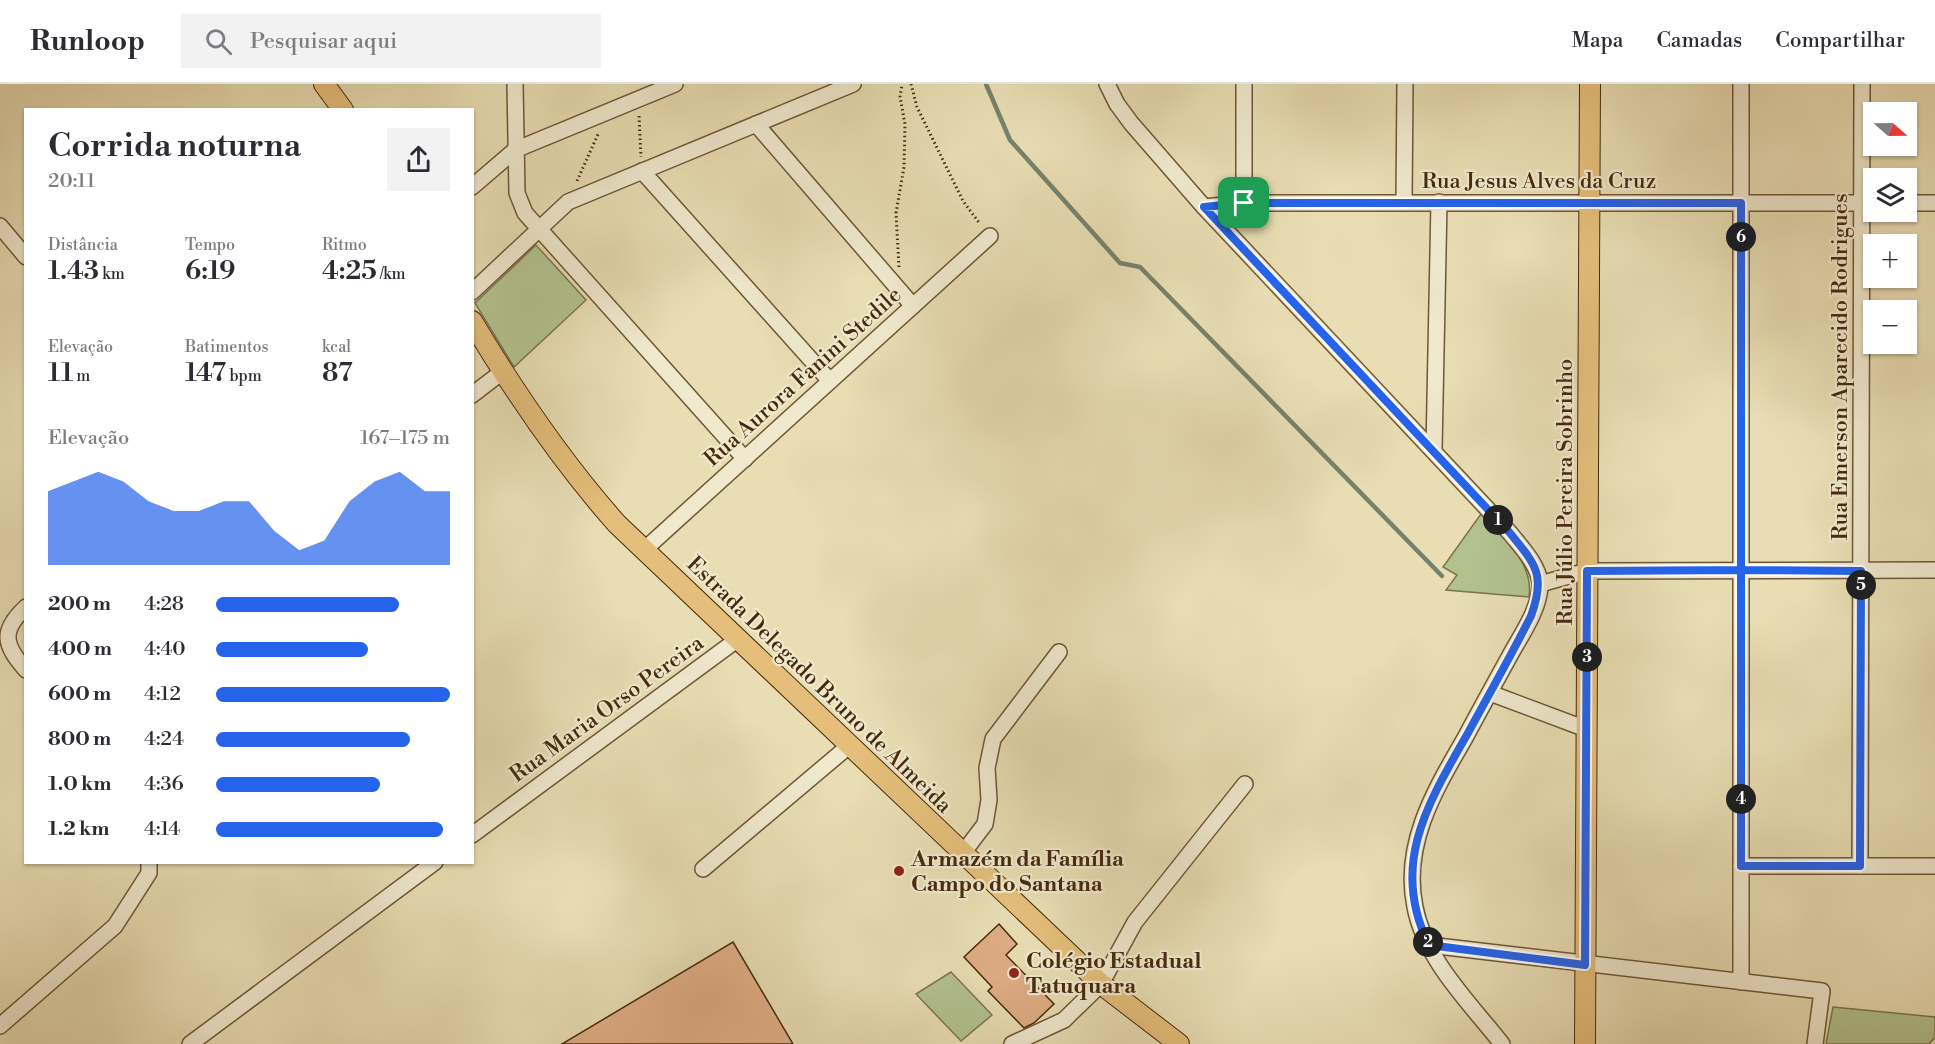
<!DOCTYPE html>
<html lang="pt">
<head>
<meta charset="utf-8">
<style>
	:root { --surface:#fff; --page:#f2f2f3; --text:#2b2b33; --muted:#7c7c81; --line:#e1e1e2; --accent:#2563eb }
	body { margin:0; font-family:"Libre Bodoni",serif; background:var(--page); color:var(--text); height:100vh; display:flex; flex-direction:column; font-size:22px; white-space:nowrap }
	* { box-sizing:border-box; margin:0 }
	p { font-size:20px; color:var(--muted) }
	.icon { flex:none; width:33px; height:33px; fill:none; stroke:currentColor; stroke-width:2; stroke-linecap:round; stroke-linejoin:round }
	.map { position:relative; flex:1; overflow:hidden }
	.details { position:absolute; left:24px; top:24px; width:450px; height:756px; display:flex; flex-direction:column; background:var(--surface); border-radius:0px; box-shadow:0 2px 4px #0004 }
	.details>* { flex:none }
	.needle { width:39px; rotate:110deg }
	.controls { position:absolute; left:1863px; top:18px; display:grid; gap:12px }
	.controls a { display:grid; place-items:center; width:54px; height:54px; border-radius:0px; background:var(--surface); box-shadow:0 2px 4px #0004; font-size:30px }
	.pin { position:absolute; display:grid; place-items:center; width:51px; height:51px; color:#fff; margin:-26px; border-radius:12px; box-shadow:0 3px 9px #0006 }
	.km { position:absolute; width:30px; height:30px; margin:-15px; border-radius:50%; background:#222; color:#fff; font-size:16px; line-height:30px; text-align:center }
	.round { display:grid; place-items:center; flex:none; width:63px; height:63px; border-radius:0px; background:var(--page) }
	.overview { display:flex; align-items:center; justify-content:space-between; height:102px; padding:0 24px }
	h1 { font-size:33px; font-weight:600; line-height:45px }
	.stats { display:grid; grid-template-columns:repeat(3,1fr); gap:9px; height:102px; padding:6px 24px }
	.stats div { display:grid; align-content:center }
	.stats b { font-size:26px; font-weight:600 }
	.stats small { font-size:16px; font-weight:400 }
	.stats p { font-size:16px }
	.chart { height:168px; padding:12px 24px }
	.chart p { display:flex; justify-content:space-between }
	.chart svg { width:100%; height:108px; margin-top:6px; fill:var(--accent); opacity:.7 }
	ul { padding:0 24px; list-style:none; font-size:20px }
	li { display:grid; grid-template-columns:96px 72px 1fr; align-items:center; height:45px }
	li i { height:15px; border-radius:8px; background:var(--accent) }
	header { display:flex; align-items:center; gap:36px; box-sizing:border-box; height:84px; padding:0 30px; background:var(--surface); border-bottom:2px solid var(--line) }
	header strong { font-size:28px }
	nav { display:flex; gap:33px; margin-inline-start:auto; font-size:21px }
	.search { width:420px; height:54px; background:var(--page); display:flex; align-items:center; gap:15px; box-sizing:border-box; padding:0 21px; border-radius:0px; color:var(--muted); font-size:22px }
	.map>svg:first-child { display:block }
	.green { fill:#b2c28f; stroke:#7c764e; stroke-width:1.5 }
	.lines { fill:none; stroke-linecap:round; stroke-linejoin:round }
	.stream { stroke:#77826d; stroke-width:4.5 }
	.building { fill:#dfad85; stroke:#472a0d; stroke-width:1.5 }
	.minor-casing { stroke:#6f5736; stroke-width:18 }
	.major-casing { stroke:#472a0d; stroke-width:22 }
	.path { stroke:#472a0d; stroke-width:3; stroke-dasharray:1.5 3; stroke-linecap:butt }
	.minor { stroke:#f0e9ce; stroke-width:15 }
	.major { stroke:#e4be7a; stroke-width:20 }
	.route-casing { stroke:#fff; stroke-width:12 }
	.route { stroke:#2563eb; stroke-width:8 }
	.poi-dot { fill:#8f2418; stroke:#f0e9ce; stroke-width:2 }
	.labels { text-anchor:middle; stroke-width:4.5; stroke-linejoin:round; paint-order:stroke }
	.street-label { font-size:22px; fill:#472a0d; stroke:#f0e9ce }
	.poi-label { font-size:22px; font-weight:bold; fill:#472a0d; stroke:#f0e9ce; text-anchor:start }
</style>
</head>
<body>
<header>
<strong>Runloop</strong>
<div class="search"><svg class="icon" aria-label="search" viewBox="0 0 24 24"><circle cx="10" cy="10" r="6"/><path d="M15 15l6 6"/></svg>Pesquisar aqui</div>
<nav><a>Mapa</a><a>Camadas</a><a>Compartilhar</a></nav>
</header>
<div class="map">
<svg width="1935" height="960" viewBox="0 0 1935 960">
	<rect width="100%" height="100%" fill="#e8ddb3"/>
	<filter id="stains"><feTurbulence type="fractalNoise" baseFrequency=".00333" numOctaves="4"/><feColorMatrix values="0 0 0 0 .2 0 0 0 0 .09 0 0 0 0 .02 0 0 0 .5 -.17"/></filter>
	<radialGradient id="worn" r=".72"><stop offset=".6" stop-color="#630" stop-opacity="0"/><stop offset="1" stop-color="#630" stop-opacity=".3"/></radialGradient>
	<g class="green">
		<polygon points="536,161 586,216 514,283 475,219"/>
		<path d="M1481,430c22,23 53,48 48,83l-83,-7 11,-15 -14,-8z"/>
		<polygon points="951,888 992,931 961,957 916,910"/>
		<polygon points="1833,923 1935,933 1935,953 1929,960 1826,960"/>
	</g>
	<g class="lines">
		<polyline class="stream" points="986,0 1010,56 1120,179 1140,183 1442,492"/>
	</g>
	<g class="building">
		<polygon points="999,840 1017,860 1006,871 1054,920 1034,939 1024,944 988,907 992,903 964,873"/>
		<polygon points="733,858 793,960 562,960"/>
	</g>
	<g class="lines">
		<g class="minor-casing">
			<g id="minor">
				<polyline points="515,0 517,109 525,129 745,375"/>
				<path d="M1107,0l10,20 14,19 73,84 306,326c11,14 28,31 30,50 1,22 -16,48 -27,67 -16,29 -32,58 -48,88 -30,52 -63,106 -50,169 10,53 55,96 87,137"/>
				<polyline points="1741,0 1741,898"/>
				<polyline points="756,40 913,222"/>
				<polyline points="642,87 830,297"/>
				<polyline points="472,103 515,66 675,0"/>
				<polyline points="1404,118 1405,0"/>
				<polyline points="1244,119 1244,0"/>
				<polyline points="1906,119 1935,119"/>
				<polyline points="1204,123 1244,119 1874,119"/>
				<polyline points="0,142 26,173"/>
				<polyline points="472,208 568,118 853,0"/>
				<polyline points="472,311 502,288"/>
				<polyline points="1434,366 1439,118"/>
				<polyline points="644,466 990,152"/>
				<polyline points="1540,500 1587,487 1935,486"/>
				<path d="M26,523c-26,24 -22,38 0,63"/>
				<polyline points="1490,609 1586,645"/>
				<polyline points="472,751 738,555"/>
				<polyline points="963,769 985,740 989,716 987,684 993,655 1059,568"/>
				<polyline points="1741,782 1935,782"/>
				<polyline points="1860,782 1862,0"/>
				<polyline points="703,785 850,661"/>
				<polyline points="1429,861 1822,907 1815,960"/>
				<polyline points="0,942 115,842 149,789 149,778"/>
				<polyline points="190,960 435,778"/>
				<polyline points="1012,960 1064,936 1101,900 1135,838 1245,700"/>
			</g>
		</g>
		<g class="major-casing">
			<g id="major">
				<polyline points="324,0 343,26"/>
				<path d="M472,237c43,72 89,140 145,203l484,460 78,60"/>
				<polyline points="1585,960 1590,0"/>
			</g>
		</g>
		<g class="path">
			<polyline points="911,0 917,23 963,117 980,140"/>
			<polyline points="639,32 641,73"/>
			<polyline points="577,97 599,48"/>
			<polyline points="899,183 896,129 904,83 905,40 900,13 902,0"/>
		</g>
		<use href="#minor" class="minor"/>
		<use href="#major" class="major"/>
	</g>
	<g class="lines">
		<g class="route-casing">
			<path id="route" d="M1244,119l-40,4 306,326c26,32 36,42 21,83 -20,40 -42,78 -63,117 -40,70 -79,132 -39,212l156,20 2,-394 154,-1v296h119l1,-295 -120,-1v-367h-497"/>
		</g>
		<use href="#route" class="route"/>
	</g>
	<g class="poi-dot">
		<circle cx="899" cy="787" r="6"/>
		<circle cx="1014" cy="889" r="6"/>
	</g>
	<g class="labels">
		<g class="street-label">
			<text x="1539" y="104">Rua Jesus Alves da Cruz</text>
			<text transform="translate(1839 283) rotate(-90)" y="8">Rua Emerson Aparecido Rodrigues</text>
			<text transform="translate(802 292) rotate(-42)" y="8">Rua Aurora Fanini Stedile</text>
			<text transform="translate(1564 408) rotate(-90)" y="8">Rua Júlio Pereira Sobrinho</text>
			<text transform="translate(820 600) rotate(44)" y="8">Estrada Delegado Bruno de Almeida</text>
			<text transform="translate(606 624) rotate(-36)" y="8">Rua Maria Orso Pereira</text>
		</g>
		<g class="poi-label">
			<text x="911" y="782">Armazém da Família<tspan x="911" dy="25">Campo do Santana</tspan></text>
			<text x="1026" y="884">Colégio Estadual<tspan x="1026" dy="25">Tatuquara</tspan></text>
		</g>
	</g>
	<rect width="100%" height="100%" filter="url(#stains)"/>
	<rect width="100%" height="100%" fill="url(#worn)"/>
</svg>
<div class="controls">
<a><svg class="needle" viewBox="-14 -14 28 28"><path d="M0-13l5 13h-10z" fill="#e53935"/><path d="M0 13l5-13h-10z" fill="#7c7c81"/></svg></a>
<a><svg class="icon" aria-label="layers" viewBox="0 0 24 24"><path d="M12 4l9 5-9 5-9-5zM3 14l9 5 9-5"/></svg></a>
<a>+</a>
<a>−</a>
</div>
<div class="pin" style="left:1244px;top:119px;background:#1e9e55"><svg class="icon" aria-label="arrive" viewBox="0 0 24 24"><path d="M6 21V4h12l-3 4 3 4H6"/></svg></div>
<b class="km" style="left:1498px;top:436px">1</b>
<b class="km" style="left:1428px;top:858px">2</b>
<b class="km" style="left:1587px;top:573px">3</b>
<b class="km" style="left:1741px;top:715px">4</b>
<b class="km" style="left:1861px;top:501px">5</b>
<b class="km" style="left:1741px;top:153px">6</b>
<section class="details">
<div class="overview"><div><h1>Corrida noturna</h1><p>20:11</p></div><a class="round"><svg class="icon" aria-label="share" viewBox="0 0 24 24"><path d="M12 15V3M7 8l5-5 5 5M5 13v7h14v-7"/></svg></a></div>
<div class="stats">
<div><p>Distância</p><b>1.43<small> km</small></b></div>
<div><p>Tempo</p><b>6:19</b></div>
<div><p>Ritmo</p><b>4:25<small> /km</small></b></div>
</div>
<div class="stats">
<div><p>Elevação</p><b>11<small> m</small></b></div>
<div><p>Batimentos</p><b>147<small> bpm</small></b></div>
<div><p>kcal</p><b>87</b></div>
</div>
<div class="chart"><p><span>Elevação</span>167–175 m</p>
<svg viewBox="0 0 160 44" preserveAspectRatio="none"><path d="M0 44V14L10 10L20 6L30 10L40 18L50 22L60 22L70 18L80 18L90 30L100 38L110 34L120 18L130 10L140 6L150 14L160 14V44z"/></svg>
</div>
<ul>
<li><b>200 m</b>4:28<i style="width:78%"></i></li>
<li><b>400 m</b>4:40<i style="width:65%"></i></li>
<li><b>600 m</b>4:12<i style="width:100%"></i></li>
<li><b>800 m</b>4:24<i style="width:83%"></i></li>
<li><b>1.0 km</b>4:36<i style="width:70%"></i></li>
<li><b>1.2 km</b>4:14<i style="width:97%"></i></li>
</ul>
</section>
</div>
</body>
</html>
